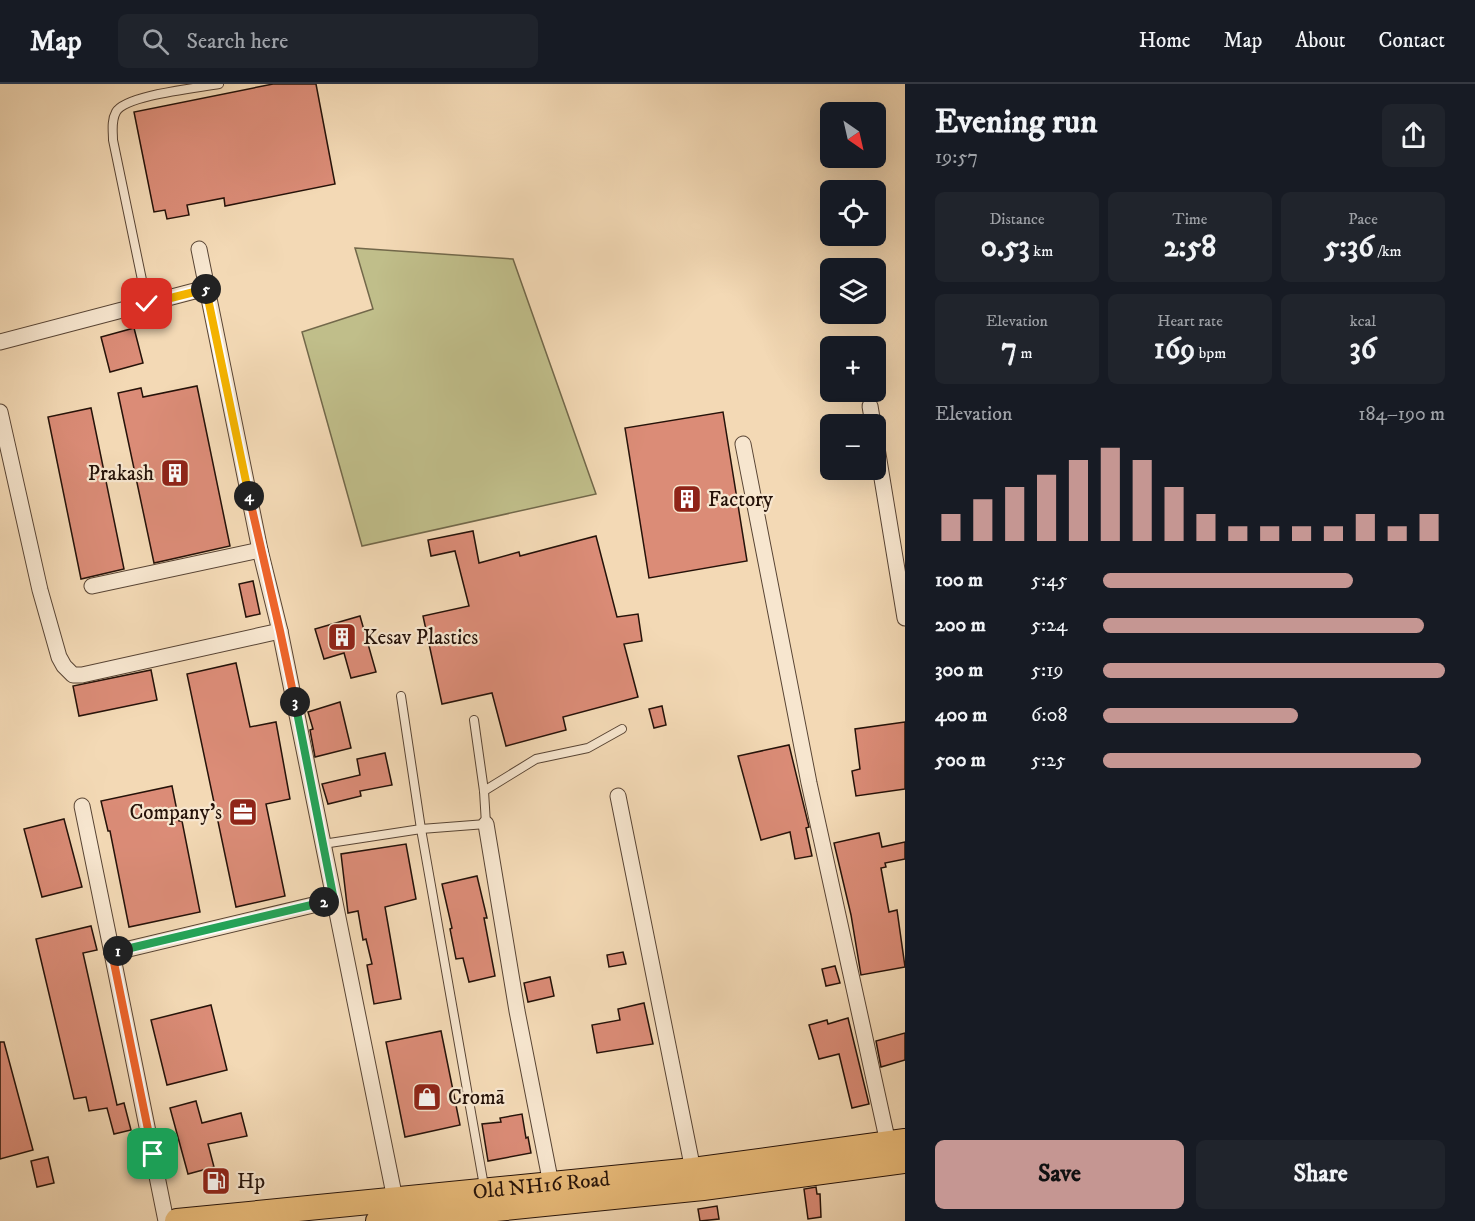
<!DOCTYPE html>
<html lang="en">
<head>
<meta charset="utf-8">
<style>
	:root { --surface:#171b24; --page:#20242c; --text:#f1f3f6; --muted:#9ea1a6; --line:#363941; --accent:#c59692 }
	body { margin:0; font-family:"IM FELL DW Pica",serif; background:var(--page); color:var(--text); height:100vh; display:flex; flex-direction:column; font-size:22px; white-space:nowrap }
	* { box-sizing:border-box; margin:0 }
	p { font-size:20px; color:var(--muted) }
	.icon { flex:none; width:33px; height:33px; fill:none; stroke:currentColor; stroke-width:2; stroke-linecap:round; stroke-linejoin:round }
	.map { position:relative; flex:1; overflow:hidden }
	.drawer { display:flex; flex-direction:column; background:var(--surface); width:570px }
	.drawer>* { flex:none }
	.needle { width:39px; rotate:146deg }
	.fabs { position:absolute; left:820px; top:18px; display:grid; gap:12px }
	.fabs a { display:grid; place-items:center; width:66px; height:66px; border-radius:9px; background:var(--surface); box-shadow:0 6px 24px #0002; font-size:30px }
	.pin { position:absolute; display:grid; place-items:center; width:51px; height:51px; color:#fff; margin:-26px; border-radius:12px; box-shadow:0 3px 9px #0006 }
	.km { position:absolute; width:30px; height:30px; margin:-15px; border-radius:50%; background:#222; color:#fff; font-size:16px; line-height:30px; text-align:center }
	.round { display:grid; place-items:center; flex:none; width:63px; height:63px; border-radius:9px; background:var(--page) }
	.summary { display:flex; align-items:center; justify-content:space-between; height:102px; padding:0 30px }
	h1 { font-size:33px; font-weight:800; line-height:45px }
	.metrics { display:grid; grid-template-columns:repeat(3,1fr); gap:9px; height:102px; padding:6px 30px }
	.metrics div { display:grid; align-content:center; border-radius:9px; background:var(--page); text-align:center }
	.metrics b { font-size:30px; font-weight:800 }
	.metrics small { font-size:16px; font-weight:400 }
	.metrics p { font-size:16px }
	.chart { height:168px; padding:12px 30px }
	.chart p { display:flex; justify-content:space-between }
	.chart svg { width:100%; height:108px; margin-top:6px; stroke:var(--accent); stroke-width:6 }
	.primary-button { display:flex; gap:12px; margin-top:auto; padding:12px 30px }
	.primary-button a { flex:1; height:69px; border-radius:9px; background:var(--accent); color:#111; font-size:24px; font-weight:800; line-height:69px; text-align:center }
	.primary-button a+a { background:var(--page); color:var(--text) }
	ul { padding:0 30px; list-style:none; font-size:20px }
	li { display:grid; grid-template-columns:96px 72px 1fr; align-items:center; height:45px }
	li i { height:15px; border-radius:8px; background:var(--accent) }
	header { display:flex; align-items:center; gap:36px; box-sizing:border-box; height:84px; padding:0 30px; background:var(--surface); border-bottom:2px solid var(--line) }
	header strong { font-size:28px }
	nav { display:flex; gap:33px; margin-inline-start:auto; font-size:21px }
	.search { width:420px; height:54px; background:var(--page); display:flex; align-items:center; gap:15px; box-sizing:border-box; padding:0 21px; border-radius:9px; color:var(--muted); font-size:22px }
	main { display:flex; flex:1; min-height:0 }
	.map>svg:first-child { display:block }
	.green { fill:#c0be8a; stroke:#72684a; stroke-width:1.5 }
	.building { fill:#db8c77; stroke:#251209; stroke-width:1.5 }
	.lines { fill:none; stroke-linecap:round; stroke-linejoin:round }
	.lane-casing { stroke:#584434; stroke-width:10 }
	.street-casing { stroke:#584434; stroke-width:17 }
	.primary-casing { stroke:#251209; stroke-width:26 }
	.lane { stroke:#f7e6cf; stroke-width:8 }
	.street { stroke:#f7e6cf; stroke-width:15 }
	.primary { stroke:#eabc7a; stroke-width:24 }
	.split-1-casing { stroke:#fff; stroke-width:12 }
	.split-2-casing { stroke:#fff; stroke-width:12 }
	.split-3-casing { stroke:#fff; stroke-width:12 }
	.split-4-casing { stroke:#fff; stroke-width:12 }
	.split-5-casing { stroke:#fff; stroke-width:12 }
	.split-6-casing { stroke:#fff; stroke-width:12 }
	.split-1 { stroke:#f0652b; stroke-width:8 }
	.split-2 { stroke:#22a559; stroke-width:8 }
	.split-3 { stroke:#22a559; stroke-width:8 }
	.split-4 { stroke:#f0652b; stroke-width:8 }
	.split-5 { stroke:#f5b400; stroke-width:8 }
	.split-6 { stroke:#f5b400; stroke-width:8 }
	.labels { text-anchor:middle; stroke-width:4.5; stroke-linejoin:round; paint-order:stroke }
	.poi-label { font-size:21px; fill:#251209; stroke:#f7e6cf; text-anchor:start }
	.street-label { font-size:21px; fill:#251209; stroke:#f7e6cf }
</style>
</head>
<body>
<header>
<strong>Map</strong>
<div class="search"><svg class="icon" aria-label="search" viewBox="0 0 24 24"><circle cx="10" cy="10" r="6"/><path d="M15 15l6 6"/></svg>Search here</div>
<nav><a>Home</a><a>Map</a><a>About</a><a>Contact</a></nav>
</header>
<main>
<div class="map">
<svg width="905" height="1137" viewBox="0 0 905 1137">
	<rect width="100%" height="100%" fill="#f3d9b5"/>
	<filter id="stains"><feTurbulence type="fractalNoise" baseFrequency=".00333" numOctaves="4"/><feColorMatrix values="0 0 0 0 .2 0 0 0 0 .09 0 0 0 0 .02 0 0 0 .5 -.17"/></filter>
	<radialGradient id="worn" r=".72"><stop offset=".6" stop-color="#630" stop-opacity="0"/><stop offset="1" stop-color="#630" stop-opacity=".3"/></radialGradient>
	<polygon class="green" points="355,164 513,175 596,410 362,462 302,248 373,225"/>
	<g class="building">
		<polygon points="273,0 316,0 335,100 225,122 224,114 187,121 189,131 167,135 165,126 154,128 134,28"/>
		<polygon points="134,244 143,279 110,288 101,253"/>
		<polygon points="197,302 230,462 154,479 118,309 141,304 143,313"/>
		<polygon points="91,324 124,485 81,495 48,333"/>
		<polygon points="723,328 747,477 649,494 625,344"/>
		<polygon points="473,447 479,479 519,468 520,472 596,452 617,533 638,530 642,557 624,560 638,613 563,633 566,646 506,662 492,609 442,620 423,532 469,522 455,467 431,472 428,456"/>
		<polygon points="253,497 260,530 246,533 239,500"/>
		<polygon points="360,532 376,588 351,594 344,569 324,575 315,545"/>
		<polygon points="236,579 250,643 276,638 290,715 266,720 285,812 236,823 187,590"/>
		<polygon points="151,586 157,616 79,632 73,602"/>
		<polygon points="340,618 351,664 315,673 310,646 313,645 308,628"/>
		<polygon points="662,622 666,641 654,644 649,625"/>
		<polygon points="905,638 905,705 856,712 852,687 860,685 855,645"/>
		<polygon points="789,661 809,743 806,744 812,772 795,775 790,748 761,756 738,672"/>
		<polygon points="385,669 392,701 360,707 361,712 328,720 322,700 360,691 357,675"/>
		<polygon points="172,702 179,737 182,737 200,828 129,843 110,747 108,747 101,717"/>
		<polygon points="64,735 82,803 42,813 24,745"/>
		<polygon points="879,749 882,763 905,758 905,775 885,779 886,783 881,784 889,828 897,826 905,883 861,891 851,831 834,759"/>
		<polygon points="406,760 416,815 385,823 401,915 374,920 367,881 372,880 366,855 363,856 358,827 348,829 341,770"/>
		<polygon points="477,792 487,834 484,834 495,892 469,898 463,874 456,875 450,845 452,844 442,800"/>
		<polygon points="91,842 97,866 83,869 117,1021 124,1019 131,1046 114,1050 107,1024 89,1027 86,1013 74,1015 36,855"/>
		<polygon points="623,868 626,880 609,883 607,871"/>
		<polygon points="835,882 840,899 826,902 822,885"/>
		<polygon points="550,893 554,912 528,918 524,899"/>
		<polygon points="644,919 653,960 597,969 592,941 620,936 618,925"/>
		<polygon points="211,921 227,986 167,1001 151,936"/>
		<polygon points="848,934 869,1020 852,1024 839,970 819,975 809,941 827,936 828,940"/>
		<polygon points="441,947 460,1041 405,1053 386,958"/>
		<polygon points="905,949 905,976 881,983 876,957"/>
		<polygon points="0,958 4,958 33,1066 0,1075"/>
		<polygon points="196,1017 202,1039 241,1029 247,1052 208,1060 214,1083 188,1090 170,1024"/>
		<polygon points="522,1030 526,1054 528,1053 531,1069 488,1077 482,1040 501,1038 500,1034"/>
		<polygon points="48,1073 54,1099 37,1103 31,1077"/>
		<polygon points="816,1103 817,1110 820,1110 821,1133 808,1135 804,1105"/>
		<polygon points="717,1122 719,1135 700,1137 698,1125"/>
	</g>
	<g class="lines">
		<g class="lane-casing">
			<g id="lane">
				<path d="M147,220l-34,-164c0,-9 -2,-19 3,-28 9,-17 82,-24 103,-28"/>
				<polyline points="401,612 421,745 484,1102"/>
				<polyline points="484,707 536,675 588,664 622,645"/>
				<polyline points="323,760 421,745 486,740 484,707 474,636"/>
			</g>
		</g>
		<g class="street-casing">
			<g id="street">
				<polyline points="199,165 260,466 280,547 395,1115"/>
				<polyline points="0,258 206,204"/>
				<polyline points="870,322 873,340"/>
				<polyline points="0,328 40,506 59,573 64,582 73,591 82,591 280,547"/>
				<polyline points="876,358 905,534"/>
				<polyline points="743,360 809,699 888,1059"/>
				<polyline points="92,502 260,466"/>
				<polyline points="618,712 693,1086"/>
				<polyline points="82,722 112,869"/>
				<polyline points="486,740 517,927 551,1100"/>
				<polyline points="166,1137 112,869 334,816"/>
			</g>
		</g>
		<g class="primary-casing">
			<g id="primary">
				<path id="s1" d="M177,1137l516,-51 212,-29"/>
				<polyline points="378,1137 703,1104 905,1077"/>
			</g>
		</g>
		<use href="#lane" class="lane"/>
		<use href="#street" class="street"/>
		<use href="#primary" class="primary"/>
	</g>
	<g class="lines">
		<g class="split-1-casing">
			<polyline id="split-1" points="118,867 112,869 153,1070"/>
		</g>
		<g class="split-2-casing">
			<polyline id="split-2" points="118,867 324,818"/>
		</g>
		<g class="split-3-casing">
			<polyline id="split-3" points="295,618 334,816 324,818"/>
		</g>
		<g class="split-4-casing">
			<polyline id="split-4" points="249,412 280,547 295,618"/>
		</g>
		<g class="split-5-casing">
			<polyline id="split-5" points="206,205 249,412"/>
		</g>
		<g class="split-6-casing">
			<polyline id="split-6" points="147,220 206,205"/>
		</g>
		<use href="#split-1" class="split-1"/>
		<use href="#split-2" class="split-2"/>
		<use href="#split-3" class="split-3"/>
		<use href="#split-4" class="split-4"/>
		<use href="#split-5" class="split-5"/>
		<use href="#split-6" class="split-6"/>
	</g>
	<defs>
		<g id="building-square" transform="scale(1.5)"><rect x="-9" y="-9" width="18" height="18" rx="4" fill="#8f2418" stroke="#f7e6cf"/><path d="M-4-6H4V6H1V3H-1V6H-4ZM-2.5-4.3h1.7v1.8h-1.7ZM.8-4.3h1.7v1.8H.8ZM-2.5-1h1.7V.8h-1.7ZM.8-1h1.7V.8H.8Z" fill="#fff"/></g>
		<g id="office-square" transform="scale(1.5)"><rect x="-9" y="-9" width="18" height="18" rx="4" fill="#8f2418" stroke="#f7e6cf"/><path d="M-6-3h4V-5.5h4V-3h4V5H-6ZM-1-4.5V-3h2v-1.5ZM-6 0V1H6V0Z" fill="#fff"/></g>
		<g id="shop-square" transform="scale(1.5)"><rect x="-9" y="-9" width="18" height="18" rx="4" fill="#8f2418" stroke="#f7e6cf"/><path d="M-5-2.5h2.3a2.7 3.5 0 0 1 5.4 0H5L5.5 6h-11ZM-1.5-2.5h3a1.5 2.3 0 0 0-3 0Z" fill="#fff"/></g>
		<g id="fuel-square" transform="scale(1.5)"><rect x="-9" y="-9" width="18" height="18" rx="4" fill="#8f2418" stroke="#f7e6cf"/><path d="M-5.5-6h7V0h2V4h1.3V-2.5L3-4.5l.8-.8L6-3V5H2.5V1h-1V6h-7ZM-4.2-4.7v3.2H.2V-4.7Z" fill="#fff"/></g>
	</defs>
	<g fill-rule="evenodd">
		<use href="#building-square" x="175" y="389"/>
		<use href="#building-square" x="687" y="415"/>
		<use href="#building-square" x="342" y="553"/>
		<use href="#office-square" x="243" y="728"/>
		<use href="#shop-square" x="427" y="1013"/>
		<use href="#fuel-square" x="216" y="1097"/>
	</g>
	<g class="labels">
		<g class="poi-label">
			<text x="154" y="396" text-anchor="end">Prakash</text>
			<text x="708" y="422">Factory</text>
			<text x="363" y="560">Kesav Plastics</text>
			<text x="222" y="735" text-anchor="end">Company's</text>
			<text x="448" y="1020">Cromā</text>
			<text x="237" y="1104">Hp</text>
		</g>
		<g class="street-label">
			<text dy="7" stroke="none"><textPath href="#s1" startOffset="366">Old NH16 Road</textPath></text>
		</g>
	</g>
	<rect width="100%" height="100%" filter="url(#stains)"/>
	<rect width="100%" height="100%" fill="url(#worn)"/>
</svg>
<div class="fabs">
<a><svg class="needle" viewBox="-14 -14 28 28"><path d="M0-13l5 13h-10z" fill="#e53935"/><path d="M0 13l5-13h-10z" fill="#9ea1a6"/></svg></a>
<a><svg class="icon" aria-label="locate" viewBox="0 0 24 24"><circle cx="12" cy="12" r="6"/><path d="M12 2v4M12 18v4M2 12h4M18 12h4"/></svg></a>
<a><svg class="icon" aria-label="layers" viewBox="0 0 24 24"><path d="M12 4l9 5-9 5-9-5zM3 14l9 5 9-5"/></svg></a>
<a>+</a>
<a>−</a>
</div>
<div class="pin" style="left:153px;top:1070px;background:#1e9e55"><svg class="icon" aria-label="arrive" viewBox="0 0 24 24"><path d="M6 21V4h12l-3 4 3 4H6"/></svg></div>
<div class="pin" style="left:147px;top:220px;background:#d93025"><svg class="icon" aria-label="check" viewBox="0 0 24 24"><path d="M5 12l5 5 9-10"/></svg></div>
<b class="km" style="left:118px;top:867px">1</b>
<b class="km" style="left:324px;top:818px">2</b>
<b class="km" style="left:295px;top:618px">3</b>
<b class="km" style="left:249px;top:412px">4</b>
<b class="km" style="left:206px;top:205px">5</b>
</div>
<section class="drawer">
<div class="summary"><div><h1>Evening run</h1><p>19:57</p></div><a class="round"><svg class="icon" aria-label="share" viewBox="0 0 24 24"><path d="M12 15V3M7 8l5-5 5 5M5 13v7h14v-7"/></svg></a></div>
<div class="metrics">
<div><p>Distance</p><b>0.53<small> km</small></b></div>
<div><p>Time</p><b>2:58</b></div>
<div><p>Pace</p><b>5:36<small> /km</small></b></div>
</div>
<div class="metrics">
<div><p>Elevation</p><b>7<small> m</small></b></div>
<div><p>Heart rate</p><b>169<small> bpm</small></b></div>
<div><p>kcal</p><b>36</b></div>
</div>
<div class="chart"><p><span>Elevation</span>184–190 m</p>
<svg viewBox="0 0 160 44" preserveAspectRatio="none"><path d="M5 44V33M15 44V27M25 44V22M35 44V17M45 44V11M55 44V6M65 44V11M75 44V22M85 44V33M95 44V38M105 44V38M115 44V38M125 44V38M135 44V33M145 44V38M155 44V33"/></svg>
</div>
<ul>
<li><b>100 m</b>5:45<i style="width:73%"></i></li>
<li><b>200 m</b>5:24<i style="width:94%"></i></li>
<li><b>300 m</b>5:19<i style="width:100%"></i></li>
<li><b>400 m</b>6:08<i style="width:57%"></i></li>
<li><b>500 m</b>5:25<i style="width:93%"></i></li>
</ul>
<div class="primary-button"><a>Save</a><a>Share</a></div>
</section>
</main>
</body>
</html>
